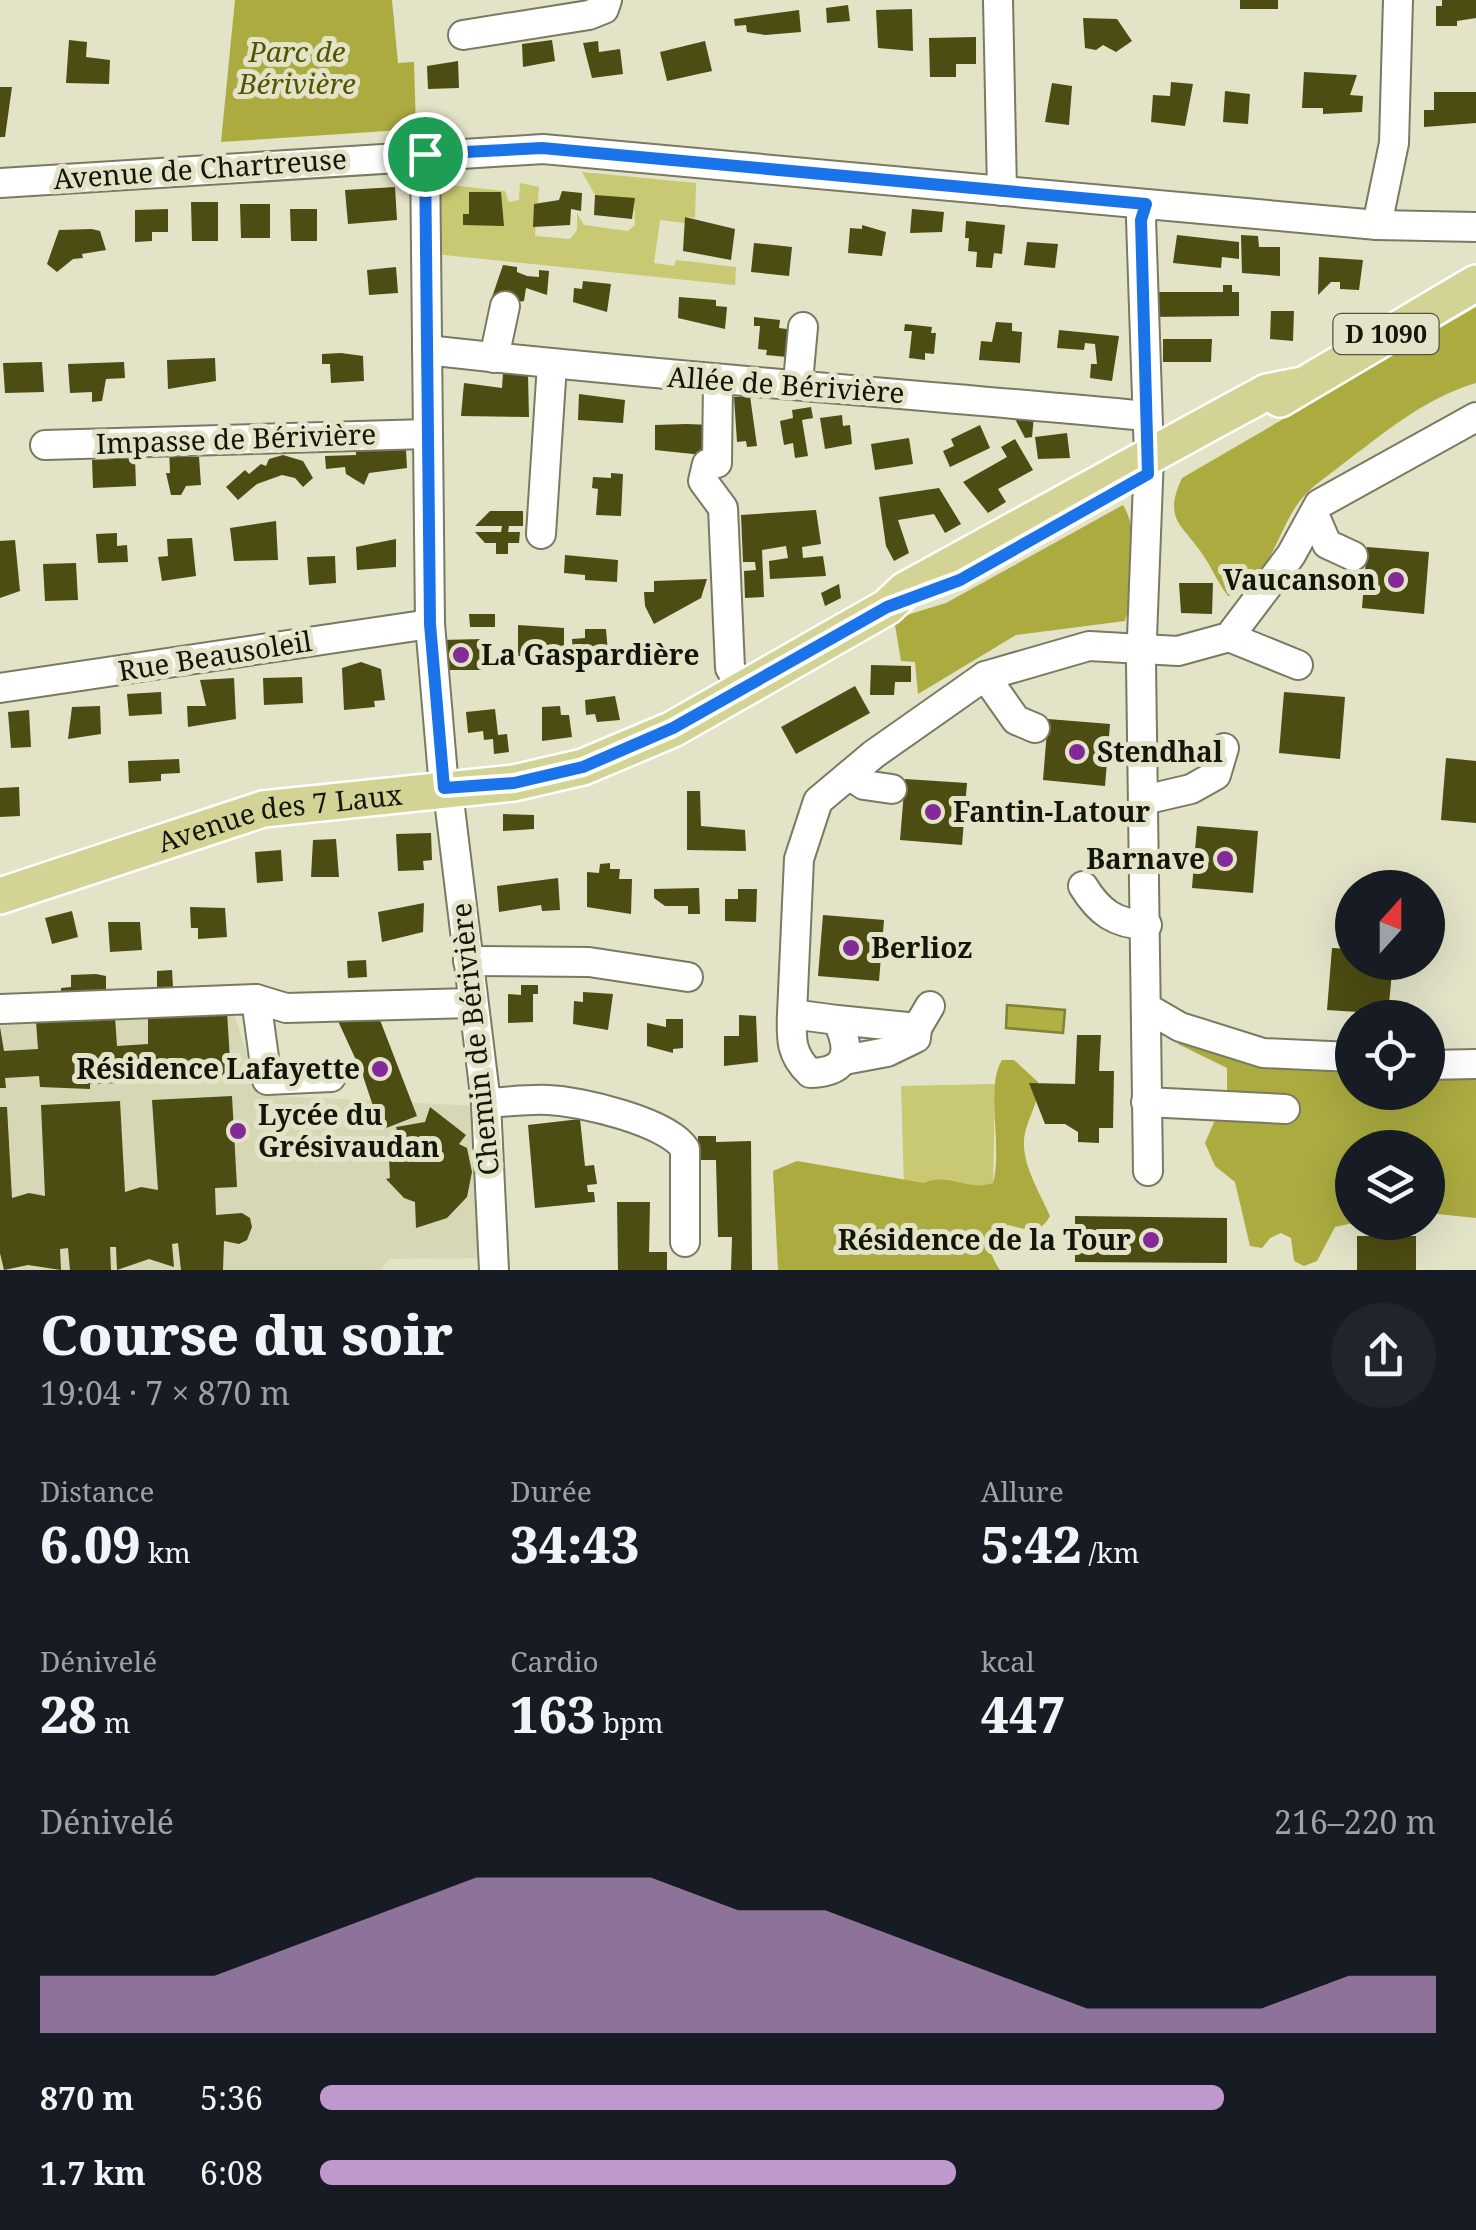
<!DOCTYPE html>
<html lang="fr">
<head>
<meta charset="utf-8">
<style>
	:root { --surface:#171b24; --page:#20242c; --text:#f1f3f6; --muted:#9ea1a6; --accent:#bf99cb }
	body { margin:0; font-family:"Noto Serif",serif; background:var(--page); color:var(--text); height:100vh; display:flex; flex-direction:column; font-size:38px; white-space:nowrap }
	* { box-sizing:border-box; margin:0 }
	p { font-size:32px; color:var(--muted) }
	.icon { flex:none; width:55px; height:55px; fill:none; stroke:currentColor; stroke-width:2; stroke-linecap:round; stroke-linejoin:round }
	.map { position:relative; height:1270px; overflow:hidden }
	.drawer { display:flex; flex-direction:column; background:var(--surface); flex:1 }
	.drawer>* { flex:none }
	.needle { width:65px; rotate:21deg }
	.buttons { position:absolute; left:1335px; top:870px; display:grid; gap:20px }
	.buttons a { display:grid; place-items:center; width:110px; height:110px; border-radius:50%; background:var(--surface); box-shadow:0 10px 40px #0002; font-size:50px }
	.pin { position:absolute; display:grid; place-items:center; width:85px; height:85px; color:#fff; margin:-42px; border:5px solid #fff; border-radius:50%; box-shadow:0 2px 10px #0007 }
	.round { display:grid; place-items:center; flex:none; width:105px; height:105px; border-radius:52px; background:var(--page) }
	.headline { display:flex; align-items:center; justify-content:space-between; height:170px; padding:0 40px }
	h1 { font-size:55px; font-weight:800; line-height:75px }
	.figures { display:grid; grid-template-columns:repeat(3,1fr); gap:15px; height:170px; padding:10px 40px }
	.figures div { display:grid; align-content:center }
	.figures b { font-size:50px; font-weight:800 }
	.figures small { font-size:28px; font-weight:400 }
	.figures p { font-size:28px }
	.chart { height:280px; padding:20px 40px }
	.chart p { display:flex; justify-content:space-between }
	.chart svg { width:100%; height:180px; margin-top:10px; fill:var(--accent); opacity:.7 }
	ul { padding:0 40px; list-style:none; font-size:32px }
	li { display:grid; grid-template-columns:160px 120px 1fr; align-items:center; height:75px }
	li i { height:25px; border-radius:12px; background:var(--accent) }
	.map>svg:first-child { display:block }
	.built { fill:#d6d7b5 }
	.green { fill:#c8c972 }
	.forest { fill:#abab40 }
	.water { fill:#b0b045; stroke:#818234; stroke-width:2.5 }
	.building { fill:#4d4c12 }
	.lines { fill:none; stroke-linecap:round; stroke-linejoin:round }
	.minor-casing { stroke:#797a61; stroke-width:32 }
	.major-casing { stroke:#fff; stroke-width:40 }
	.minor { stroke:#fff; stroke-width:28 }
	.major { stroke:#d3d395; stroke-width:35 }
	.route-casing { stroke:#fff; stroke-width:20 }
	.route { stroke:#1a73e8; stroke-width:12 }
	.poi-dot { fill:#822a97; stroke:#e2e3c7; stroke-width:4 }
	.labels { text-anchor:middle; stroke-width:10; stroke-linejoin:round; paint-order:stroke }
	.shield { fill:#e2e3c7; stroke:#525343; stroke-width:2.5 }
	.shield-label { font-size:25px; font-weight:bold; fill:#14150b }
	.park-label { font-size:28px; font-style:italic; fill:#555400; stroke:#e2e3c7 }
	.street-label { font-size:28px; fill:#14150b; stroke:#e2e3c7 }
	.poi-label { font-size:28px; font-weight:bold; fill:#14150b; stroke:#e2e3c7; text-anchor:start }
</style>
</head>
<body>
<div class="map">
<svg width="1476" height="1270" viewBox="0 0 1476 1270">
	<rect width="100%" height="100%" fill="#e2e3c7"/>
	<polygon class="built" points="232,1006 259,1095 476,1106 482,1258 389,1259 381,1270 0,1270 0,1012"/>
	<g class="green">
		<polygon points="582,172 696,183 695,218 686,217 685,223 660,220 654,263 674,266 676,260 736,267 735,285 435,254 438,178 443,174 448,185 505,191 509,202 519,200 520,183 539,187 535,236 570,239 577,230 577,213 584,225 628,231 635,225 634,199 595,195"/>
		<polygon points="995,1084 993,1187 904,1186 901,1086"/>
	</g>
	<g class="forest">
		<polygon points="235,0 392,0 398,63 414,62 416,129 221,142"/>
		<path d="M1476,307v76c-55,17 -90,49 -136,83 -12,10 -24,17 -35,29 -28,29 -33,89 -77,101 -10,-13 -16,-28 -25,-41 -19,-30 -41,-34 -21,-77z"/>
		<path d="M1123,505c18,29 11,85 2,116l-109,14 -98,59 -3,-32 -14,-1 -7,-42 52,-16z"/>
		<polygon points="1186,1028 1352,1065 1352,1092 1428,1092 1428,1070 1476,1069 1476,1218 1428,1213 1428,1148 1352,1148 1353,1223 1335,1227 1317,1261 1304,1266 1294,1261 1291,1238 1281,1233 1270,1238 1262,1248 1250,1246 1235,1182 1215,1166 1205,1143 1227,1092 1227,1068 1178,1044"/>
		<path d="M1002,1060h12l24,22c2,17 -7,30 -12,47 -9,29 13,61 24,87 -11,20 -23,13 -42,9 -22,12 -21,26 -8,45h-222l-5,-99 24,-10 127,22c24,-11 45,9 69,0 10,-35 -8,-96 9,-123z"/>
	</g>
	<polygon class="water" points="1007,1005 1065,1010 1063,1033 1006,1028"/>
	<g class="building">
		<rect x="1240" y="0" width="38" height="9"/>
		<polygon points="1442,0 1476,0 1476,18 1457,21 1457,26 1436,26 1436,6 1442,6"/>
		<polygon points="848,5 850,21 827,23 826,8"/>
		<polygon points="912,9 913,51 878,48 876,10"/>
		<polygon points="799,10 801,32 765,35 747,32 746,25 735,26 734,19"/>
		<polygon points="1083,18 1117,19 1132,41 1116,52 1103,45 1096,50 1085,48"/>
		<polygon points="976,37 976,64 956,64 956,77 930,77 929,38"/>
		<polygon points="69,40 87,42 86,57 110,60 109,84 66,83"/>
		<polygon points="552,40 555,61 523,67 522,44"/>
		<polygon points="598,41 599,52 620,49 623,74 592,78 583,43"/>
		<polygon points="705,41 712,71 667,81 660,52"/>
		<polygon points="458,61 459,88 428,89 427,66"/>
		<polygon points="1304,72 1357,75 1350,95 1363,96 1362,112 1323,114 1323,108 1302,108"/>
		<polygon points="1171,82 1193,84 1185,126 1151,122 1153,95 1170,96"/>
		<polygon points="1052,83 1072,86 1069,125 1045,122"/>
		<polygon points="0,87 12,87 5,137 0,137"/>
		<polygon points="1225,91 1250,94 1248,124 1223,122"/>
		<polygon points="1434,92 1476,92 1476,123 1424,127 1424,110 1434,110"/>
		<polygon points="395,187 397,220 348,224 345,190"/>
		<polygon points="562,191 582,193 581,211 571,209 570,225 533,227 534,204 559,200"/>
		<polygon points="469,192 501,192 504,226 463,225 463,214 469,214"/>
		<polygon points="595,195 635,198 632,219 594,215"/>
		<polygon points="191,202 218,202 218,241 192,241"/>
		<polygon points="240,204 270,204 270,238 241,238"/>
		<polygon points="168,209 168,232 152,232 152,241 135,242 135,210"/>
		<polygon points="290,209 317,209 317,241 291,241"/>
		<polygon points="912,209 944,212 942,232 910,233"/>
		<polygon points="685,217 735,229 731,260 683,251"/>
		<polygon points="966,221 1005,225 1002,254 994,253 992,268 976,267 977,252 968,251 969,238 965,238"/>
		<polygon points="862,225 886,232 882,256 848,253 850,228 862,229"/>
		<polygon points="92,229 100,231 106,250 82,254 83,258 73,259 57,272 47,264 59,230"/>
		<polygon points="1177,235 1239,242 1239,259 1222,257 1221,268 1173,263"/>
		<polygon points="1241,235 1258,236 1259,247 1280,247 1280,276 1242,273"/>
		<polygon points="1027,242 1058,244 1055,268 1024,265"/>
		<polygon points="754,243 792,247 789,276 751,272"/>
		<polygon points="1319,257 1363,260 1359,290 1340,289 1340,282 1331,282 1318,295"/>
		<polygon points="503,265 517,267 517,272 527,276 539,277 539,270 549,271 547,295 526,288 524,301 489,306"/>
		<polygon points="396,267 398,293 369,295 367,270"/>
		<polygon points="583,281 611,284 607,312 573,302 574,288 582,289"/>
		<polygon points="1223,285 1232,285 1232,292 1239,292 1239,316 1148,317 1148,292 1223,292"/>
		<polygon points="679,297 716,300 716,306 727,307 725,329 678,318"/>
		<polygon points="1271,311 1294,311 1293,341 1270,339"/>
		<polygon points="754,317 780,320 779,328 794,330 787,357 766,355 767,350 758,349 760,326 754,326"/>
		<polygon points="996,322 1012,323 1012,331 1022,332 1020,363 979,360 981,341 992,342"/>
		<polygon points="905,324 932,327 931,333 936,333 934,354 925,353 925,360 909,358 912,331 904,331"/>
		<polygon points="1059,330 1119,336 1112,381 1090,378 1091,364 1097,364 1095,344 1085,343 1084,350 1057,348"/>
		<polygon points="1163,339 1212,339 1211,362 1163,362"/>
		<polygon points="341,353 363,356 364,381 331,383 330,364 322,364 322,354"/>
		<polygon points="215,358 216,381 168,389 167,360"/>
		<polygon points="42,362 44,392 5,393 3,363"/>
		<polygon points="124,362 125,378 106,379 102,401 92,402 92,392 70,393 68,364"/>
		<polygon points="503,373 528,376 529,417 461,416 464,383 502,388"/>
		<polygon points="579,394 625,400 623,423 578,420"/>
		<polygon points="750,396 757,446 747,447 746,441 737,442 734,397"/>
		<polygon points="811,407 813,418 802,420 808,456 795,458 793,443 784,445 780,421 793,418 792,410"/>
		<polygon points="1012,413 1034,416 1032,437 1025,438"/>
		<polygon points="842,415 843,426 850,425 852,444 825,449 820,418"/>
		<polygon points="686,424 713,425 712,456 655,450 655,425"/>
		<polygon points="980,425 990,448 950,467 943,451 954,446 951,439"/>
		<polygon points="1067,433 1070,458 1038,459 1035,437"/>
		<polygon points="909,438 913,464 875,470 871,444"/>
		<polygon points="1015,439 1033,470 998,489 1006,502 988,513 963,482 1007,457 1001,447"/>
		<polygon points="189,446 189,457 199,457 201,485 186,486 181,495 171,495 166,473 170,473 169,447"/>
		<polygon points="367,448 406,450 407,468 369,473 364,485 346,474 345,467 326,469 325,456 356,455 356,449"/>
		<polygon points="283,455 303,461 313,478 303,487 295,478 282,475 257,484 238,500 226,487 245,470 249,474 261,464 266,466 269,459"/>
		<polygon points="135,458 136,486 93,488 92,460"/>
		<polygon points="611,473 623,474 621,516 596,515 598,489 592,488 593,477 611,478"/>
		<polygon points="939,488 961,524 945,533 934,514 898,520 909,553 894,561 886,546 879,497"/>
		<polygon points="816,510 821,544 802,547 803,558 823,556 826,576 770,579 769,561 788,558 786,546 762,550 764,597 745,598 744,571 756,570 755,562 743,562 741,515"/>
		<polygon points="490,511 523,511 523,526 509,526 508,532 520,532 519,543 508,543 508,554 496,554 496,543 485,543 475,532 501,532 502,526 475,526"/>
		<polygon points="276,521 278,560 234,561 230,528"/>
		<polygon points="117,533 117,546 127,545 128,562 98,563 96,534"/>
		<polygon points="192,538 196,576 162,581 158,557 168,556 167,539"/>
		<polygon points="396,539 396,567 357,570 356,547"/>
		<polygon points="15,540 20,591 0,598 0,541"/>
		<polygon points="1367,547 1429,552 1424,614 1362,608"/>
		<polygon points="565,555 618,560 617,582 585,580 585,575 564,573"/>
		<polygon points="335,556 336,583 309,585 307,557"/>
		<polygon points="76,563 78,600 45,601 43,564"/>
		<polygon points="707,579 701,598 654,624 645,606 644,592 654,592 654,581"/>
		<polygon points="1179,583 1213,583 1212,614 1181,613"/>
		<polygon points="839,584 841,598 825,606 821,593"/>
		<polygon points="469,614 495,614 495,627 470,627"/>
		<polygon points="518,625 564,628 564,646 557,646 557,656 518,656"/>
		<polygon points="585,629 606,629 608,653 573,658 572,639 585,638"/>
		<polygon points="482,639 482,670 441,670 441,640"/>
		<polygon points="361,662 381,669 385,700 374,701 375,707 344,710 342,668"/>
		<polygon points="871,665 911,666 911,682 895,682 894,695 870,695"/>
		<polygon points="302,677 303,703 264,705 263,678"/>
		<polygon points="234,678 236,719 188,727 187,706 206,706 200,680"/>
		<polygon points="855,686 870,713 796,754 781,727"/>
		<polygon points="161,692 162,714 129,716 127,694"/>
		<polygon points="1284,692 1345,697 1340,759 1279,753"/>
		<polygon points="615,696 620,720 597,722 595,714 586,715 585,700"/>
		<polygon points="100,706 101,734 68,739 72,707"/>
		<polygon points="560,706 561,715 569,715 572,737 542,741 542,707"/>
		<polygon points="495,709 498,735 507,734 509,752 494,754 493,739 484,740 483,731 468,733 466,712"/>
		<polygon points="29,710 31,747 11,748 8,712"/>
		<polygon points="1048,719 1110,724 1105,786 1043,780"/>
		<polygon points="1446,758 1476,761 1476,823 1441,820"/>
		<polygon points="179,759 180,773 161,774 161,781 129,783 128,761"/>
		<polygon points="905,779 967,783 962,845 900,840"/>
		<polygon points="19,787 20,816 0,817 0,788"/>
		<polygon points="687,791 700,791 701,826 745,830 746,851 687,850"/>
		<polygon points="503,814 534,815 534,829 503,831"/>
		<polygon points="1197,826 1258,831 1253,893 1192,888"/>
		<polygon points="431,833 432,860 423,861 424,870 398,871 396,834"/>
		<polygon points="336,839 339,877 311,877 313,840"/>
		<polygon points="281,850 283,881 257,883 255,852"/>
		<polygon points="610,863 610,869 620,869 619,879 632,879 631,914 587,907 587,872 599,873 600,864"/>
		<polygon points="558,878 560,910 542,911 541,905 499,912 497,886"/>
		<polygon points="699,888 700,914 688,914 688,906 665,906 654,898 654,889"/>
		<polygon points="738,889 757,889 756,922 725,921 725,899 738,899"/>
		<polygon points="424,903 423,932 382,942 378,912"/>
		<polygon points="190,907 225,908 227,937 198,939 198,928 191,928"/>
		<polygon points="72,911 78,937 52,944 45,918"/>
		<polygon points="823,915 884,920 879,981 818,976"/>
		<polygon points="108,922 140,922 142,950 110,952"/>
		<polygon points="1332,948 1352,949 1352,962 1393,962 1388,1014 1327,1010"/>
		<polygon points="366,960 367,977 348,978 347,961"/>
		<polygon points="172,970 173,987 157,988 157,971"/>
		<polygon points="96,974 106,976 106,991 61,993 61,988 71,987 71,975"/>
		<polygon points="521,985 538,985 538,994 533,994 533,1022 508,1023 508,994 521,995"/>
		<polygon points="583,992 613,994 608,1030 573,1024 574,1001 583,1002"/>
		<polygon points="227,1011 231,1077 152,1081 151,1070 120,1071 119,1083 90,1084 90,1089 40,1087 39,1076 5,1078 6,1088 0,1088 0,1027 4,1051 38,1049 36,1021 115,1017 117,1046 148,1044 148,1015"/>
		<polygon points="739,1015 756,1016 758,1062 724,1066 724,1036 739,1036"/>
		<polygon points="666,1019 683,1019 683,1048 673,1049 673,1053 647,1046 647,1023 666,1027"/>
		<polygon points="380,1020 417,1116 381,1130 362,1073 338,1021"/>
		<polygon points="1077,1035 1101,1035 1099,1071 1114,1071 1113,1128 1099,1128 1099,1143 1078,1142 1078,1132 1065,1124 1045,1124 1029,1083 1075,1084"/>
		<polygon points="232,1096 237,1187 215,1188 216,1215 242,1213 250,1218 252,1227 247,1240 239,1244 224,1241 223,1270 181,1270 178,1243 172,1244 174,1267 149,1259 117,1270 116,1247 110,1247 111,1270 70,1270 68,1248 60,1249 61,1270 28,1265 4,1270 0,1253 0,1107 7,1107 12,1198 29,1193 45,1196 41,1105 120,1101 125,1192 141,1187 158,1190 152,1100"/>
		<polygon points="430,1107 466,1135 459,1144 467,1148 472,1172 467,1197 447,1218 416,1228 415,1202 404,1198 386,1179 390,1178 389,1159 402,1146 396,1127 425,1122"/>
		<polygon points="580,1119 585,1166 594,1165 597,1184 587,1185 588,1192 594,1192 595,1202 535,1208 528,1125"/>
		<polygon points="698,1136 716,1136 716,1142 751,1141 752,1270 731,1270 732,1237 718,1237 716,1160 698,1160"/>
		<polygon points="617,1202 650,1202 649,1252 667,1252 667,1270 618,1270"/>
		<polygon points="1075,1216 1227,1218 1227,1263 1075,1262"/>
		<rect x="1357" y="1236" width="59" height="34"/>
	</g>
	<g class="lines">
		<g class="minor-casing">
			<g id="minor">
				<polyline points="998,0 1002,191"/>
				<polyline points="463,35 589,15 604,9 607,0"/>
				<polyline points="425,153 430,624 444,788"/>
				<polyline points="0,183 543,149 1377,225 1476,227"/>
				<polyline points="1146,204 1141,219 1149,456 1141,663 1148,1171"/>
				<polyline points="1377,225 1394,143 1398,0"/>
				<path d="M427,350c239,27 479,43 719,66"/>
				<polyline points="494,358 505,306"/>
				<polyline points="718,382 717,463 707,464 703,481 723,508 730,668 743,689"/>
				<polyline points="798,382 803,327"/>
				<polyline points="45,445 427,434"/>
				<polyline points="1314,514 1327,544 1353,556"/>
				<polyline points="541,534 552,364"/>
				<polyline points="1229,637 1298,665"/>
				<polyline points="985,676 1016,720 1035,728"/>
				<polyline points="0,688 430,624"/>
				<polyline points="849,775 864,785 892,789"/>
				<polyline points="1144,800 1191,789 1216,775 1224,748"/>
				<polyline points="450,808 486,1103 494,1270"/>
				<path d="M1083,886c16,26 32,38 64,39"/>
				<polyline points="468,961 589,962 688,977"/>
				<polyline points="256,999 286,1008 471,1003"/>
				<polyline points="0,1009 256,999 267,1080 331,1077"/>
				<polyline points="1149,1009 1180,1027 1263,1053 1352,1057"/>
				<path d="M792,1014l45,6c15,31 12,52 -27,53 -19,-18 -19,-33 -18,-59l7,-155 19,-58 56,-47 111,-78 104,-30 89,5 51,-14 62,-82 28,-51 157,-87"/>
				<polyline points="837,1020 917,1028 930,1006"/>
				<polyline points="844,1060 887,1052 916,1038 917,1028"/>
				<polyline points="1428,1065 1476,1064"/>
				<polyline points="1146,1102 1285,1109"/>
				<path d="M486,1103c20,-1 42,-4 62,-3 32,1 121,22 137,49v93"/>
			</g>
		</g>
		<g class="major-casing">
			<g id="major">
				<polyline points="1280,399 1476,283"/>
				<path id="s1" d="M0,896l263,-87 251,-26 69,-16 90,-38 214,-122 18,-17 312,-171 50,-27 30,-6"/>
			</g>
		</g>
		<use href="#minor" class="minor"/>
		<use href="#major" class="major"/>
	</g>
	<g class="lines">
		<g class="route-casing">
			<polygon id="route" points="542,148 1146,204 1141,220 1148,474 960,580 887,607 673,728 583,767 514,783 444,788 430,624 425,154"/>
		</g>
		<use href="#route" class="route"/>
	</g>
	<g class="poi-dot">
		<circle cx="1396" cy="580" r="10"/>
		<circle cx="461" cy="655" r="10"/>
		<circle cx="1077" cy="752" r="10"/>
		<circle cx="933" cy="812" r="10"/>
		<circle cx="1225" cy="859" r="10"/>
		<circle cx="851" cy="948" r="10"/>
		<circle cx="380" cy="1069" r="10"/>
		<circle cx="238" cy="1131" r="10"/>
		<circle cx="1151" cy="1240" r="10"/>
	</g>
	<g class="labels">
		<rect class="shield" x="1333.5" y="314" width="105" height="40" rx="8"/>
		<g class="shield-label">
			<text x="1386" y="343">D 1090</text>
		</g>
		<g class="park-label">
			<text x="297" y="62">Parc de<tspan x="297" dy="32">Bérivière</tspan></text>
		</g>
		<g class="street-label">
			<text transform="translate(200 169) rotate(-4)" y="10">Avenue de Chartreuse</text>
			<text transform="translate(786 385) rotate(4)" y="10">Allée de Bérivière</text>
			<text transform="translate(236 439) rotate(-2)" y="10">Impasse de Bérivière</text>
			<text transform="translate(215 656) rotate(-9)" y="10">Rue Beausoleil</text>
			<text dy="10" stroke="none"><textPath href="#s1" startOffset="292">Avenue des 7 Laux</textPath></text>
			<text transform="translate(475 1039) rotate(-96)" y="10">Chemin de Bérivière</text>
		</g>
		<g class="poi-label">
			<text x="1376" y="590" text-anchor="end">Vaucanson</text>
			<text x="481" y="665">La Gaspardière</text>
			<text x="1097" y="762">Stendhal</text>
			<text x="953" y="822">Fantin-Latour</text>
			<text x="1205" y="869" text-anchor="end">Barnave</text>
			<text x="871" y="958">Berlioz</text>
			<text x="360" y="1079" text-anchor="end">Résidence Lafayette</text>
			<text x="258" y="1125">Lycée du<tspan x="258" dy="32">Grésivaudan</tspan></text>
			<text x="1131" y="1250" text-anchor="end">Résidence de la Tour</text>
		</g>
	</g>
</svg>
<div class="buttons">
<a><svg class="needle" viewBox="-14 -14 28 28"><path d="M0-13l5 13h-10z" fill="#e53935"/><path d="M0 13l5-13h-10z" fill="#9ea1a6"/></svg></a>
<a><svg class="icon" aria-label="locate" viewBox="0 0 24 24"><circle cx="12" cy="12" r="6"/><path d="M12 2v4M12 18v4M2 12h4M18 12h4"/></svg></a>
<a><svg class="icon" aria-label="layers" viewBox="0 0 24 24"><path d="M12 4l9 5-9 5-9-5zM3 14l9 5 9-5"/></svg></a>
</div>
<div class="pin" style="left:425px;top:154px;background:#1e9e55"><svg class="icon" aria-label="arrive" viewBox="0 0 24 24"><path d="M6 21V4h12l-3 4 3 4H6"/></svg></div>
</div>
<section class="drawer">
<div class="headline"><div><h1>Course du soir</h1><p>19:04 · 7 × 870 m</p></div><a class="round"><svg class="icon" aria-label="share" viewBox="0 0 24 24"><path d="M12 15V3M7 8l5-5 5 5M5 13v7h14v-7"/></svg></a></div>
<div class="figures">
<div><p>Distance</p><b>6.09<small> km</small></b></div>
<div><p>Durée</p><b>34:43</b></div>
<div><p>Allure</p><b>5:42<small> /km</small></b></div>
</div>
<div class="figures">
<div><p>Dénivelé</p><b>28<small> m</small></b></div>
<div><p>Cardio</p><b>163<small> bpm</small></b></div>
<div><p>kcal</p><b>447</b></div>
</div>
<div class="chart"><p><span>Dénivelé</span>216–220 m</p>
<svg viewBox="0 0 160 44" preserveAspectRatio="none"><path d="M0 44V30L10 30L20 30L30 22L40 14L50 6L60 6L70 6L80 14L90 14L100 22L110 30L120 38L130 38L140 38L150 30L160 30V44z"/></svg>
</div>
<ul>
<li><b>870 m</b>5:36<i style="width:81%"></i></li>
<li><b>1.7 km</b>6:08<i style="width:57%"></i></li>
</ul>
</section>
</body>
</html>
